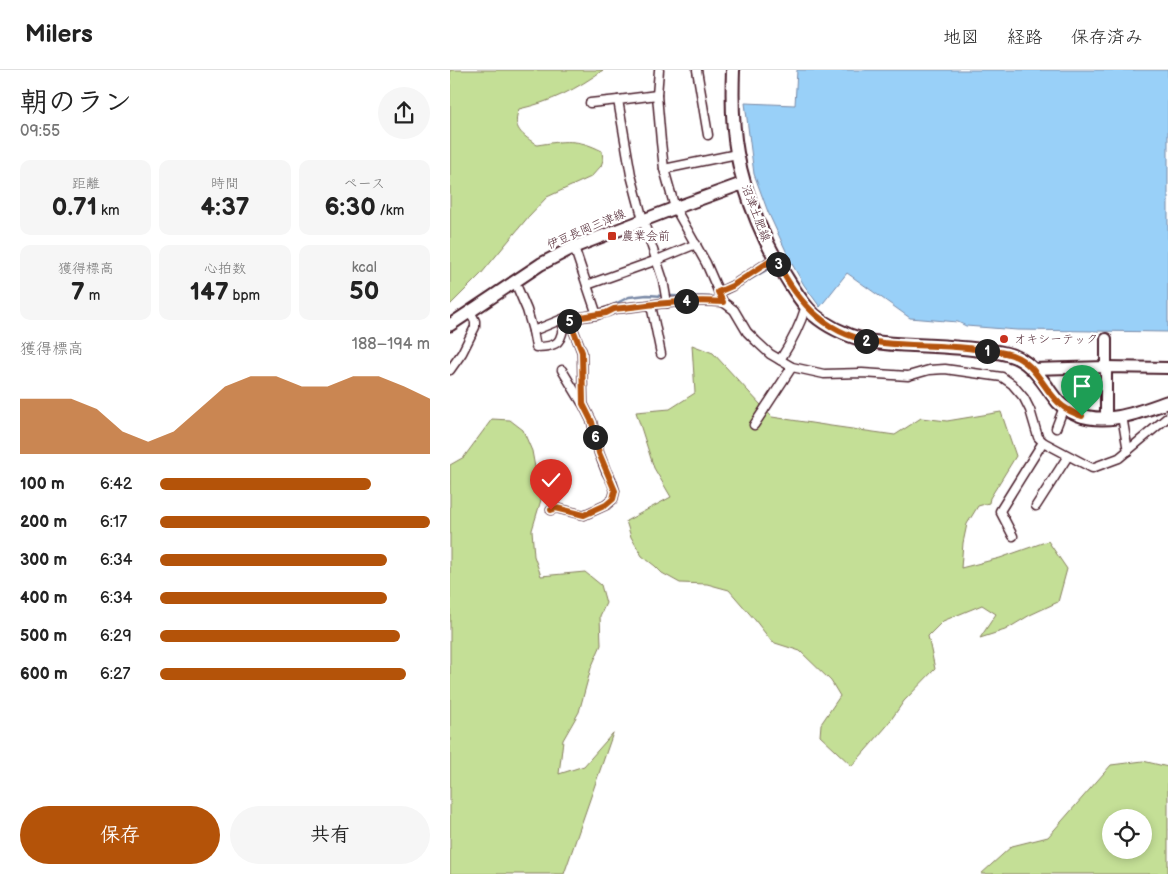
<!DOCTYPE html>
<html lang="ja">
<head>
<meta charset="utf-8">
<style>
	:root { --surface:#fff; --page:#f6f6f6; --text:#222; --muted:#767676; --line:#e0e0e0; --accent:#b45309 }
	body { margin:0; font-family:"Balsamiq Sans","Klee One",sans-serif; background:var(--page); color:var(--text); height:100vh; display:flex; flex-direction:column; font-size:19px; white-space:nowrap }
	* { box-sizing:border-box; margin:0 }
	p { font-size:16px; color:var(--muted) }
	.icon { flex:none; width:28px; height:28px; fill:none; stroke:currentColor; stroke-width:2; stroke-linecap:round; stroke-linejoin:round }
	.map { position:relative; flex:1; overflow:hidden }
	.side { display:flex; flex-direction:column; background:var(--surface); width:450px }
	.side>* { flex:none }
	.controls { position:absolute; left:652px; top:739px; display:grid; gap:10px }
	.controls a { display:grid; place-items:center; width:50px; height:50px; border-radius:50%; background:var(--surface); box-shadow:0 2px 8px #0003; font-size:25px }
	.pin { position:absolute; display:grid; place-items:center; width:42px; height:42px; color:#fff; margin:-51px -21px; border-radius:50% 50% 50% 0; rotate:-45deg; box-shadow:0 0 5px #0007 }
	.pin .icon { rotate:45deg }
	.km { position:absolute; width:25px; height:25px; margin:-12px; border-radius:50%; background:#222; color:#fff; font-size:14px; line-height:25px; text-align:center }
	.round { display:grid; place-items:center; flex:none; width:52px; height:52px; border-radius:26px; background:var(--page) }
	.summary { display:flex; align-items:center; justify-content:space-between; height:85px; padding:0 20px }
	h1 { font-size:28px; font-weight:700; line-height:38px }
	.stats { display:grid; grid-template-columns:repeat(3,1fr); gap:8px; height:85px; padding:5px 20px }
	.stats div { display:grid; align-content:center; border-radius:10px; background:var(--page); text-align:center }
	.stats b { font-size:25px; font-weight:700 }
	.stats small { font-size:14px; font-weight:400 }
	.stats p { font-size:14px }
	.chart { height:140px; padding:10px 20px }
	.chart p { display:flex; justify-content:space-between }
	.chart svg { width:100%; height:90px; margin-top:5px; fill:var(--accent); opacity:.7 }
	.cta { display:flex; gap:10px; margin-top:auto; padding:10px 20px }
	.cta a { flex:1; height:58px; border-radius:30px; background:var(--accent); color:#fff; font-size:20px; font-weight:700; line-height:58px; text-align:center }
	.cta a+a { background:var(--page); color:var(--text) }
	ul { padding:0 20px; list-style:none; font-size:16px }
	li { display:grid; grid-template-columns:80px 60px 1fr; align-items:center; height:38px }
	li i { height:12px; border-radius:6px; background:var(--accent) }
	header { display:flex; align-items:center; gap:30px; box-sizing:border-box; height:70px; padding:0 25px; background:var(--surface); border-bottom:1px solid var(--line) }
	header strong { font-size:24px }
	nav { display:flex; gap:28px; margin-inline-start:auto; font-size:18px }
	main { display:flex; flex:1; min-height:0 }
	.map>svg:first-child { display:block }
	.green { fill:#c4df96; stroke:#877f60; fill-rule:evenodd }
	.water { fill:#99d0f8; stroke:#7989a6 }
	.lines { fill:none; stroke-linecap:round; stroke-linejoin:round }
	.stream { stroke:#7989a6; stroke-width:2.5 }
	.minor-casing { stroke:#4a1f2b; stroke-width:11 }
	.tertiary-casing { stroke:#4a1f2b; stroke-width:14 }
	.secondary-casing { stroke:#4a1f2b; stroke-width:15 }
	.primary-casing { stroke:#4a1f2b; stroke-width:16 }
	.minor { stroke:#fff; stroke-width:8 }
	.tertiary { stroke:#fff; stroke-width:10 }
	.secondary { stroke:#fff; stroke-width:11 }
	.primary { stroke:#fff; stroke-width:12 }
	.route-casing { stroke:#fff; stroke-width:10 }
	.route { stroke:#b45309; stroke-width:6 }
	.poi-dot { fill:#c8321e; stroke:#fff; stroke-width:2 }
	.labels { text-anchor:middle; stroke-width:4.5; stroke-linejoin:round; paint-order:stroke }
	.street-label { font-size:12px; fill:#4a1f2b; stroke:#fff }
	.poi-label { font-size:12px; fill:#4a1f2b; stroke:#fff; text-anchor:start }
</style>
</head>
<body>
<header>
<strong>Milers</strong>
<nav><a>地図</a><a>経路</a><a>保存済み</a></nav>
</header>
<main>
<section class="side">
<div class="summary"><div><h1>朝のラン</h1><p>09:55</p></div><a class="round"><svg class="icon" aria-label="share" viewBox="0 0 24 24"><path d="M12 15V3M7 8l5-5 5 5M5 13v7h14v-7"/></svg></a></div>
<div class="stats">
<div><p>距離</p><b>0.71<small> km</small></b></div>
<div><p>時間</p><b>4:37</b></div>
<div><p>ペース</p><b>6:30<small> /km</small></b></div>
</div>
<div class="stats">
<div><p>獲得標高</p><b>7<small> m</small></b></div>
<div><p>心拍数</p><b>147<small> bpm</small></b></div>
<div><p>kcal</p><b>50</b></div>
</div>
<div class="chart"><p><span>獲得標高</span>188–194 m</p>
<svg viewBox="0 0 160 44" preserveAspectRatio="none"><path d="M0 44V17L10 17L20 17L30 22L40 33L50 38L60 33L70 22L80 11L90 6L100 6L110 11L120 11L130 6L140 6L150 11L160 17V44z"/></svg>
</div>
<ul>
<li><b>100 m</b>6:42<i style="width:78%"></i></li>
<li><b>200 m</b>6:17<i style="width:100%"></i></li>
<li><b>300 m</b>6:34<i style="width:84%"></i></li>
<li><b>400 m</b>6:34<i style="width:84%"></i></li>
<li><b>500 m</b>6:29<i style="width:89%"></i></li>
<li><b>600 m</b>6:27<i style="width:91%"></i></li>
</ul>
<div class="cta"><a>保存</a><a>共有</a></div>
</section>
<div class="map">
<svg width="718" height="804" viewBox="0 0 718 804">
	<rect width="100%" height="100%" fill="#fff"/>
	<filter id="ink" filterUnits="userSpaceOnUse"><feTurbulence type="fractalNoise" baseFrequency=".02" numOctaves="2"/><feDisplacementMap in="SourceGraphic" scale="10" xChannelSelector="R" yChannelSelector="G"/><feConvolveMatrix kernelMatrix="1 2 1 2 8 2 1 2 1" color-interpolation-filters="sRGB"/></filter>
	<g filter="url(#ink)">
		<g class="green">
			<path d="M0,0h153c-26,19 -52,32 -84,39 -8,20 4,26 18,36 27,-4 40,-7 65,6l1,9 -2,6 -10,11 -44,20 -18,19 -48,58 -31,31z"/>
			<polygon points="242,275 263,283 322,347 381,356 445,365 471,348 497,351 551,342 566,386 540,428 539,433 528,436 517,454 513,473 511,498 550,488 598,471 617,499 608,532 580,545 555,560 530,568 546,544 532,535 493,551 478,566 485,599 454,631 436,657 402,696 370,666 371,654 390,626 381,611 350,581 322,572 305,550 279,520 257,514 230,513 212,503 205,496 192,486 181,467 176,451 221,427 204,398 186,342 220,339 245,323"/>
			<polygon points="42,349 60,350 73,360 82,381 91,430 82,460 84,486 91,506 135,502 151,515 156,533 150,546 151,575 141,598 129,642 113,670 109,704 134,696 163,663 114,804 0,804 0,395 14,387"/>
			<path d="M693,691l25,6v107h-187l31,-28 36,-9 63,-72zM661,748h33v32h-33z"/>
		</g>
		<polygon class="water" points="347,0 718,0 718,262 567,260 516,256 508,252 460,248 397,203 370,237 354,215 342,194 318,142 304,104 295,33 345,35"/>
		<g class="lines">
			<g class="stream">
				<polyline points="332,192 340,188"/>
				<polyline points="219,226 267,227 277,223 325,195"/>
				<polyline points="159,237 179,227 197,225 213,226"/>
			</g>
			<g class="minor-casing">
				<g id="minor">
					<polyline points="209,0 207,25 211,72 214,99 225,138 256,193 273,232 284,240 297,262 306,271 320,284 342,297 374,304 412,303 458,306 479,300 495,299 552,307 562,314 574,328 580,340 588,367 593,372 642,398 669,388 718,347"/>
					<polyline points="247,0 258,65"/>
					<polyline points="207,25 168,30 181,105 193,150 213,210 217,233"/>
					<polyline points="140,33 168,30"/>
					<polyline points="214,99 287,84"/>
					<polyline points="124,177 147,245"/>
					<path d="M65,212l12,28 6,21 32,-13 4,1c15,-3 31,-3 45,-10 37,-4 71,-10 109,-7"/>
					<polyline points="137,215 207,190 246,174"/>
					<polyline points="269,222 282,216 325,188"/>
					<polyline points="201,235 211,284"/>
					<path d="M83,261l3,16c25,0 25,-6 29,-29"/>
					<path d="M330,290c11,-17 20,-34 26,-54"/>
					<polyline points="0,300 12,283 25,257 25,251 20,241"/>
					<polyline points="112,300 132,333"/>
					<polyline points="672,346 678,381"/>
					<polyline points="304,355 342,297"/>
					<polyline points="606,358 614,337"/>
					<polyline points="586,436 618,386"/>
					<polyline points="101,440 106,438 134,445 156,435 163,429 165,421 162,412 156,401 149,383 142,352 133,334 132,282 119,249"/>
					<polyline points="563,466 550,441 593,372"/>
				</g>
			</g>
			<g class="tertiary-casing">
				<g id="tertiary">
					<polyline points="583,299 656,297 718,298"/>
					<polyline points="656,349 656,269"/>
				</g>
			</g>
			<g class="secondary-casing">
				<polyline id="secondary" points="0,255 91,194 124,177 225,138 294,113"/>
			</g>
			<g class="primary-casing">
				<path id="primary" d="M283,0c-1,27 -1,56 4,83 8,45 29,94 54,132 7,11 13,21 23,30 14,12 32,20 50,25 16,4 33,4 49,5 23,1 45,2 68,5 9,1 20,2 29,5 17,5 27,18 37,32 3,5 7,10 11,15 5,5 12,9 19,12 30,12 62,-2 91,-12"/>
			</g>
			<use href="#minor" class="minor"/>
			<use href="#tertiary" class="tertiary"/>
			<use href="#secondary" class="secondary"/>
			<use href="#primary" class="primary"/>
		</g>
	</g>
	<g class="lines" filter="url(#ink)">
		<g class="route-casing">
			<path id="route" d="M101,440l5,-2 28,7 22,-10 7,-6 2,-8 -16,-38 -7,-31 -9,-18 -1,-52 -13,-33 37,-6 8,-4c37,-4 71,-10 109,-7l-5,-10 14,-6 43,-28c23,46 53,80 108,85 28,3 56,2 84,5 14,2 31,2 45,7 24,9 30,32 47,48 7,7 15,10 23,13"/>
		</g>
		<use href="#route" class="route"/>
	</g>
	<g class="poi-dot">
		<rect x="157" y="161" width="10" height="10" rx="2.5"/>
		<circle cx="554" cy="269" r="5"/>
	</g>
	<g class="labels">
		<g class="street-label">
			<text transform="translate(306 143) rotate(69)" y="4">沼津土肥線</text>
			<text transform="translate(136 159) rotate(-23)" y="4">伊豆長岡三津線</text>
		</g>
		<g class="poi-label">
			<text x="172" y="170">農業会前</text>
			<text x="564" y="273">オキシーテック</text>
		</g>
	</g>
</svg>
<div class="controls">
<a><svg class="icon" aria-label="locate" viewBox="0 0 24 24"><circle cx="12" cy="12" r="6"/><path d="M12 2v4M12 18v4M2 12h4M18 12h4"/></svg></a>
</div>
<div class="pin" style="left:632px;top:346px;background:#1e9e55"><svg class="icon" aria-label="arrive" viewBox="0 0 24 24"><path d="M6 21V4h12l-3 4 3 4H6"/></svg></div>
<div class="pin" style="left:101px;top:440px;background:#d93025"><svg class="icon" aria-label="check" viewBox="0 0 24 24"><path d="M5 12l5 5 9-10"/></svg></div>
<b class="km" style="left:537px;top:281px">1</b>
<b class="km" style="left:416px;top:271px">2</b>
<b class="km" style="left:328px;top:194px">3</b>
<b class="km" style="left:236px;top:231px">4</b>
<b class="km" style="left:119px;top:251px">5</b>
<b class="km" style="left:145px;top:367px">6</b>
</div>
</main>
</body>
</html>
